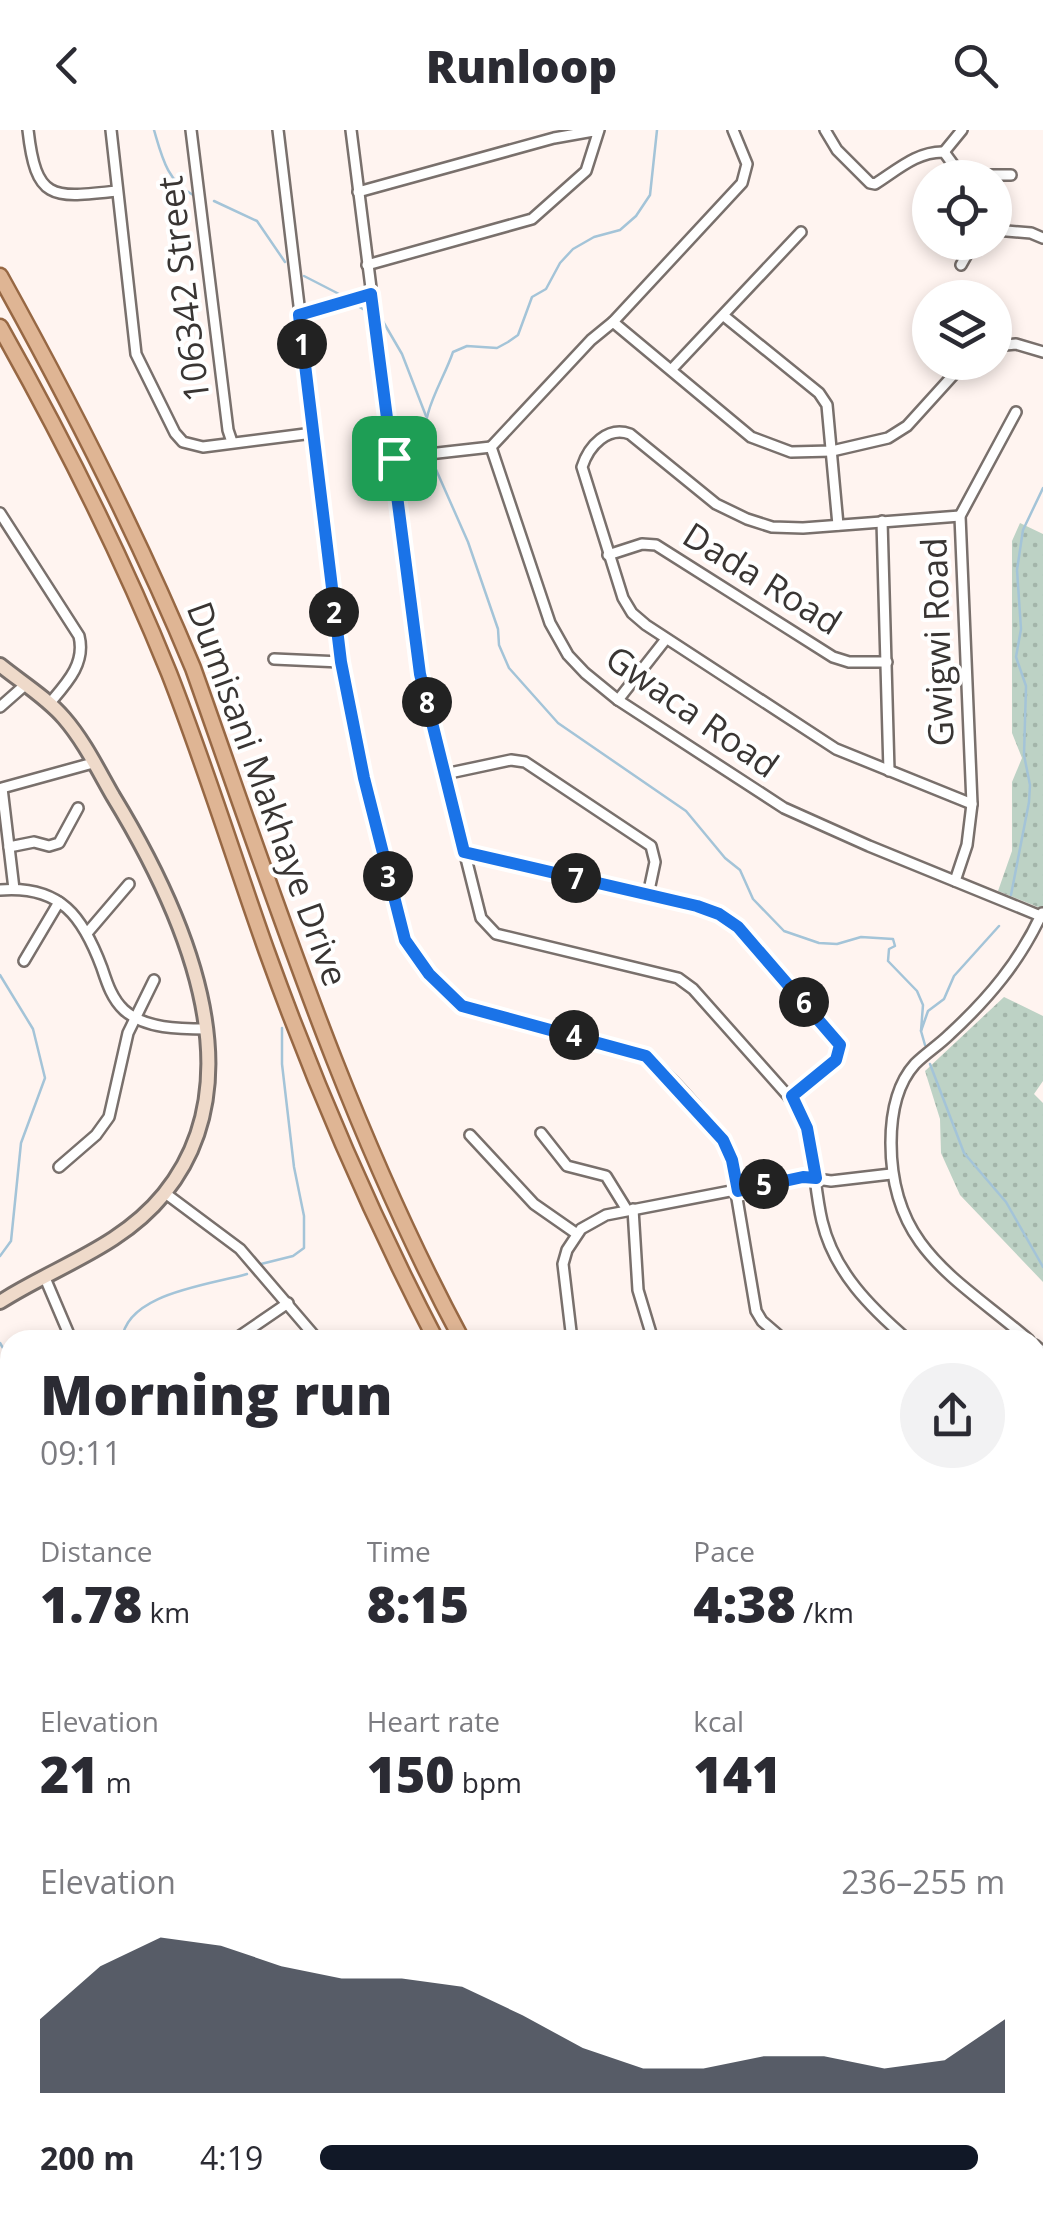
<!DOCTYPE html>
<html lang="en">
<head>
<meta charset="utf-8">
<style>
	:root { --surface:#fff; --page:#f2f2f3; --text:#2b2b33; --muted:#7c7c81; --accent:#111827 }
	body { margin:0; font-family:"Open Sans",sans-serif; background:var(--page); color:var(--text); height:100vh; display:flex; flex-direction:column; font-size:38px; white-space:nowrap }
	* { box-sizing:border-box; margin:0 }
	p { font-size:32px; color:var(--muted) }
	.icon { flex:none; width:55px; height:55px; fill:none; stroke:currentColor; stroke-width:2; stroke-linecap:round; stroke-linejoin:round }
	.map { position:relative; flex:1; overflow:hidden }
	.sheet { position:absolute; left:0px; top:1200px; width:1045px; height:885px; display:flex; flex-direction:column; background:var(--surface); border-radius:30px 30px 0 0; box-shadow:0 5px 15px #0003 }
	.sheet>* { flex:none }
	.controls { position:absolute; left:912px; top:30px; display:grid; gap:20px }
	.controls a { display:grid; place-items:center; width:100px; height:100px; border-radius:50%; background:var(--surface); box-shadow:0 5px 15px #0003; font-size:50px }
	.pin { position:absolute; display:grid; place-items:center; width:85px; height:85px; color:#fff; margin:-42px; border-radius:20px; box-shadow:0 5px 15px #0006 }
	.km { position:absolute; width:50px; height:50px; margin:-25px; border-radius:50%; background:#222; color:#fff; font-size:28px; line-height:50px; text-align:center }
	.round { display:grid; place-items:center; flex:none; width:105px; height:105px; border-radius:52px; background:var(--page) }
	.head { display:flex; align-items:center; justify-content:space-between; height:170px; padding:0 40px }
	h1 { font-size:55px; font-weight:800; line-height:75px }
	.metrics { display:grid; grid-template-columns:repeat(3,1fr); gap:15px; height:170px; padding:10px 40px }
	.metrics div { display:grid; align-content:center }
	.metrics b { font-size:50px; font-weight:800 }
	.metrics small { font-size:28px; font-weight:400 }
	.metrics p { font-size:28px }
	.chart { height:280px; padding:20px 40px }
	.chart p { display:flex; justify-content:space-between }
	.chart svg { width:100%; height:180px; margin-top:10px; fill:var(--accent); opacity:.7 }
	ul { padding:0 40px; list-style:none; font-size:32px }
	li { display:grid; grid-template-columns:160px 120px 1fr; align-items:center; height:75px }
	li i { height:25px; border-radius:12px; background:var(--accent) }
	header { display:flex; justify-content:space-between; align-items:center; height:130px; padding:0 40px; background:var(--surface); font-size:45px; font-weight:800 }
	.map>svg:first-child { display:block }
	.built { fill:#f9e6df }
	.grass { fill:url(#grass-dots) }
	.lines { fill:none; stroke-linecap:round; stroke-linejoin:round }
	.stream { stroke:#a4c4d8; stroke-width:2.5 }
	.street-casing { stroke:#79706c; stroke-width:14 }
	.secondary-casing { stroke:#79706c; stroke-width:18 }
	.primary-casing { stroke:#976844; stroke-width:19 }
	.street { stroke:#fff; stroke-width:9 }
	.secondary { stroke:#efdaca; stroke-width:12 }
	.primary { stroke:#dfb594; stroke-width:14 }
	.route-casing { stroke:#fff; stroke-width:20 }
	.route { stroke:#1a73e8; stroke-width:12 }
	.labels { text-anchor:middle; stroke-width:8; stroke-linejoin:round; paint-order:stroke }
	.street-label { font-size:35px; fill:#393533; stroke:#fff }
</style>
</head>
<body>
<header><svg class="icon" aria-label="back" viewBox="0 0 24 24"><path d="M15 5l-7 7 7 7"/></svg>Runloop<svg class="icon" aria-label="search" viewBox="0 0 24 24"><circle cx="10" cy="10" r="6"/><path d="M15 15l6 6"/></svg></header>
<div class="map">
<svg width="1043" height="2085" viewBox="0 0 1043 2085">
	<defs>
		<pattern id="grass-dots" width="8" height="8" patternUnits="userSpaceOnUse" patternTransform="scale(2.5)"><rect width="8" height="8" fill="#bdd2c5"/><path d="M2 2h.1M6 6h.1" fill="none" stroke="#a3b5aa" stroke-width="1.8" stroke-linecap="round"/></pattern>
	</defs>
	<rect width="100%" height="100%" fill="#fff4f0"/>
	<polygon class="built" points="455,2075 675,2075 677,2085 456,2085"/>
	<g class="grass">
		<polygon points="1020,393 1043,404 1043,779 998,761 1012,721 1012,652 1022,628 1012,603 1012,411"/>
		<polygon points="1004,867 1043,886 1043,951 1034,964 1043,973 1043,1152 960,1065 941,1023 940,989 925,941"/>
	</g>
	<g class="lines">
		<g class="stream">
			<path d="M154,0c8,27 13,51 39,65"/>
			<polyline points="214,71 257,91 285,132"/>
			<polyline points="304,146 341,165"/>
			<polyline points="356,175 368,182"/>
			<polyline points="381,188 402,224 426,286"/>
			<path d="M426,319c-7,-35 16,-65 27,-97l14,-6 30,2 11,-6 10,-7 14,-38 14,-8 14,-26 13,-14 21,-12 26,-7 16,-14 14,-21 7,-65"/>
			<polyline points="430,326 468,412 498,499 499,515 509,538 558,593 686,681 725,728 740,740 753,769 784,801 819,813 837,814 861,807 893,809 895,816 889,819 888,831 917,861 923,875 921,901"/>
			<polyline points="1011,765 1029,672 1030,655 1024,625 1026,556 1016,527 1021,499 1017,440 1023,400 1043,358"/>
			<polyline points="0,845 33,899 45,948 21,1013 11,1111 0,1126"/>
			<polyline points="925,915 921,901 928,881 944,869 954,846 999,796"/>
			<polyline points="930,934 964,1023 1006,1072 1043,1137"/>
			<polyline points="261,1134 293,1126 304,1118 304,1086 294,1037 282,934 282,898"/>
			<path d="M122,1210c4,-47 88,-55 125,-66"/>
			<polyline points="0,1213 10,1230"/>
			<path d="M10,1598c-5,38 -10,82 0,117"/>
			<polyline points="188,2075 193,2085"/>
		</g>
		<g class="street-casing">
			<g id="street">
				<path d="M28,0c8,72 25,68 89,61"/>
				<polyline points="111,0 136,224 175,303 183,312 203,317 313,303"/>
				<polyline points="191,0 228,300 232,312"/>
				<path d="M278,0l68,568 59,242 24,34 33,32 177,46c23,12 78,76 90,99l27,160 6,10 22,19"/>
				<path d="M351,0l69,545 61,243 15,16 182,44 15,11 105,118c17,36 15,76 24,114 12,51 49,87 86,119"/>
				<path d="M825,0l12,20 33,33 5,1c21,-13 42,-33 69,-32l19,26"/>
				<polyline points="944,22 962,0"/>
				<polyline points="961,45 1011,45"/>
				<polyline points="358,62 554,8 599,0 586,41 532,89 367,135"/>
				<polyline points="995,100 1031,103 1043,108"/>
				<polyline points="961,135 974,112"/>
				<polyline points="299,185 371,164"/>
				<polyline points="724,186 819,263 827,275 838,395"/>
				<polyline points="613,192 742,53 747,34 733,0"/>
				<polyline points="995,216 1016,214 1043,222"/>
				<polyline points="672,239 801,102"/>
				<polyline points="491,317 550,493 568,525 585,543 618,570 784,678 869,716 1043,787"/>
				<polyline points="491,317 591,210 613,192 751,307 791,322 832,321 888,308 907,296 965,232"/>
				<polyline points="393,328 491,317"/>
				<path d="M0,383l79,123c7,28 -13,48 -30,68"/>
				<path d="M960,386l-157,12 -31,-1 -25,-8 -31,-15 -86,-70c-22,-8 -41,11 -48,33l41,131 9,15 14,12 190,124 136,55"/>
				<polyline points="882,391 889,641"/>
				<polyline points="608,425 642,414 656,415 833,527 849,532 887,532"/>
				<polyline points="274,529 341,532"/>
				<polyline points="618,570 666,509"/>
				<polyline points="0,577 25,555"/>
				<polyline points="445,644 511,630 525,632 651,716 655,732 648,765"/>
				<polyline points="9,717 34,712 49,716 59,713 78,678"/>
				<polyline points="464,722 697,776 719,784 738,797 840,915 836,930 792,967"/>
				<polyline points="955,751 967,715 972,674 960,386 1016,282"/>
				<polyline points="14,759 2,658 93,633"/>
				<path d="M0,760c61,-5 83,27 102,78 5,15 10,31 22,42 21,19 56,19 83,19"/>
				<polyline points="88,802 129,754"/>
				<polyline points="24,831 59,772"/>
				<polyline points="541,1003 567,1036 606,1046 627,1080"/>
				<polyline points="470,1005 534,1074 577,1104"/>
				<polyline points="59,1037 96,1005 109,987 128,903 154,850"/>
				<polyline points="165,1063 240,1119 318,1210"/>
				<polyline points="633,1079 638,1160 653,1210"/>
				<polyline points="45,1148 68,1202"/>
				<polyline points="234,1210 288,1173"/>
				<polyline points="572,1210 563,1134 567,1120 581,1099 606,1085 803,1047 831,1051 891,1044"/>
				<path d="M1029,1210c-72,-62 -138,-91 -138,-197 0,-28 5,-58 24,-79 11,-11 24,-19 35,-30 39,-36 70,-73 92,-121"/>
				<polyline points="1035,1215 1043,1222"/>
				<polyline points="1035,1315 1043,1321"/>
				<polyline points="1035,1418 1043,1424"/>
				<polyline points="1037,1474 1043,1468"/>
				<polyline points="1035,1567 1043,1561"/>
				<polyline points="1035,1641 1043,1636"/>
				<polyline points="1035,1657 1043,1674"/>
				<polyline points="1035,1761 1043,1744"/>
				<polyline points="1035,1855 1043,1917"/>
				<polyline points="1035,1933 1043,1930"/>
				<polyline points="0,1938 10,1950"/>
				<polyline points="300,2075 305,2085"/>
				<polyline points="0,2083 13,2082"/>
				<polyline points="260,2085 285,2075"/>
				<polyline points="367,2085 372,2075"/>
			</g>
		</g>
		<g class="secondary-casing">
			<g id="secondary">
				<path d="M0,535c21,17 47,33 64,53 20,23 34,52 49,78 67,110 147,280 51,398 -44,54 -108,72 -164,108"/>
				<polyline points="745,2075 751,2085"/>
			</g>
		</g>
		<g class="primary-casing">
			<g id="primary">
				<path d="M0,146c71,128 137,257 193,392 81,228 154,458 269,672"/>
				<path d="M0,197c63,112 121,227 169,346 36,92 65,186 98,279 48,133 104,263 169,388"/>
				<polyline points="885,2075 888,2085"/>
				<polyline points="921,2075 924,2085"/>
			</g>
		</g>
		<use href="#street" class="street"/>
		<use href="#secondary" class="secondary"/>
		<use href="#primary" class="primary"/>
	</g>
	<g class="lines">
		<g class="route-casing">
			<polygon id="route" points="371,164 420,544 464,722 697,776 719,784 738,797 840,915 836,930 792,966 807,998 816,1048 803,1047 738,1061 732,1030 723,1010 646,926 462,876 429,844 405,810 364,648 341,532 299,185"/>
		</g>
		<use href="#route" class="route"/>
	</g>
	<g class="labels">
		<g class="street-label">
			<text transform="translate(184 159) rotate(-97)" y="12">106342 Street</text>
			<text transform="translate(762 449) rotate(32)" y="12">Dada Road</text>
			<text transform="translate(938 512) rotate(-92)" y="12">Gwigwi Road</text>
			<text transform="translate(692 582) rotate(35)" y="12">Gwaca Road</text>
			<text transform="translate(267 664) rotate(70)" y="12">Dumisani Makhaye Drive</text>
		</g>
	</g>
</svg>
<div class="controls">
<a><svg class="icon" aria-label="locate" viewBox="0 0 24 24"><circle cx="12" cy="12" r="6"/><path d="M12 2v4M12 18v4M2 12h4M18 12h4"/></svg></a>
<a><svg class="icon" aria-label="layers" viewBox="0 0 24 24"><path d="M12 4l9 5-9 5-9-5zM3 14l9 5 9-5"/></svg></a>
</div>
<div class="pin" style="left:394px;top:328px;background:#1e9e55"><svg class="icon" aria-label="arrive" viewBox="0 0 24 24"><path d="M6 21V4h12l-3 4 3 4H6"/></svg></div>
<b class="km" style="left:302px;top:214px">1</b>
<b class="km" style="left:334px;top:482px">2</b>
<b class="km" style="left:388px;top:746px">3</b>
<b class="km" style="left:574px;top:905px">4</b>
<b class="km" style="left:764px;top:1054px">5</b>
<b class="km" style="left:804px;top:872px">6</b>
<b class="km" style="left:576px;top:748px">7</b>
<b class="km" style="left:427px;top:572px">8</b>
<section class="sheet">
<div class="head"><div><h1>Morning run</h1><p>09:11</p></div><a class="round"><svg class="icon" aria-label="share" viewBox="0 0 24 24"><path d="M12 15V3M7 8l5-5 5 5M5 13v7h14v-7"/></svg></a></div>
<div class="metrics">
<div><p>Distance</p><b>1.78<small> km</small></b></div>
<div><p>Time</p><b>8:15</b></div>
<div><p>Pace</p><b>4:38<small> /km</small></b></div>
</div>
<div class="metrics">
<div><p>Elevation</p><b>21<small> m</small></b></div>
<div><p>Heart rate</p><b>150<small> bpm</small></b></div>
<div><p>kcal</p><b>141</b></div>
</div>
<div class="chart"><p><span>Elevation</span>236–255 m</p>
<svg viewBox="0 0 160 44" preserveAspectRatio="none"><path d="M0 44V26L10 13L20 6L30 8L40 13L50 16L60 16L70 18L80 25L90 33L100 38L110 38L120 35L130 35L140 38L150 36L160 26V44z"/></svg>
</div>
<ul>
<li><b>200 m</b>4:19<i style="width:96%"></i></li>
</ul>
</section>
</div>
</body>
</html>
